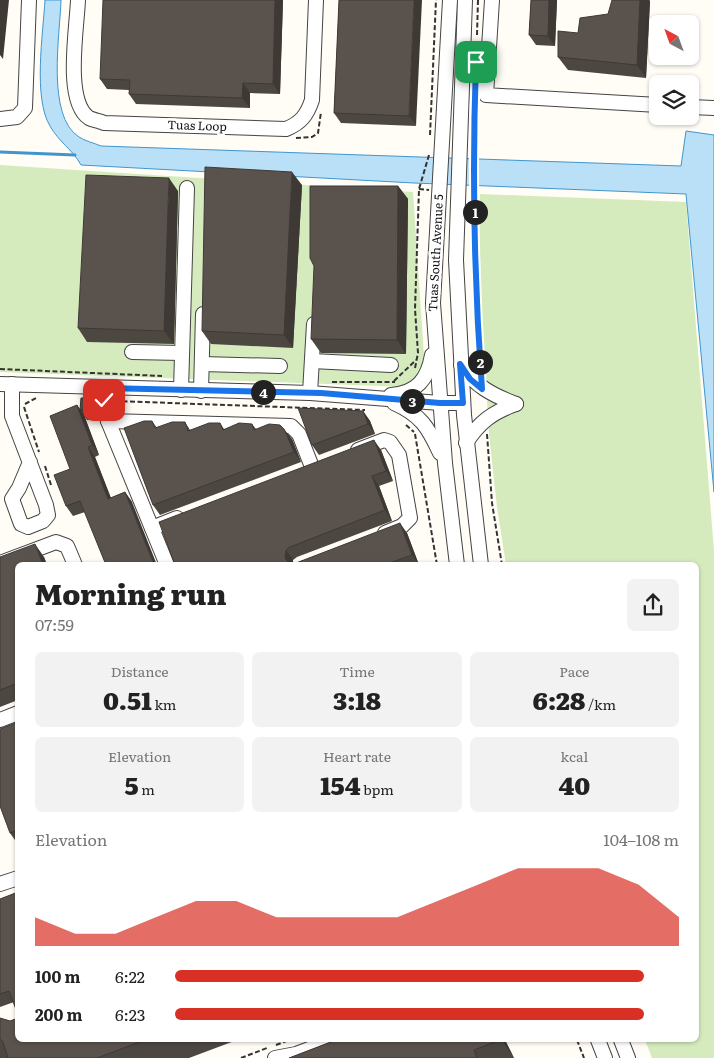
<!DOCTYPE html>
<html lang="en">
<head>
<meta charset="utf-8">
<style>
	:root { --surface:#fff; --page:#f2f2f2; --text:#222; --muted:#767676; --accent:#d93025 }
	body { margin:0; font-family:Literata,serif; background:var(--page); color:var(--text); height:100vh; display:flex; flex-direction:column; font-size:19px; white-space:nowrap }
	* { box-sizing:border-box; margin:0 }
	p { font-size:16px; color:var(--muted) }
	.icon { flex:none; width:28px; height:28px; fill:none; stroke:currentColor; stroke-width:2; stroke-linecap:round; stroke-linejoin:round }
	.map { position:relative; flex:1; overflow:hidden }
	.details { position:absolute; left:15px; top:562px; width:684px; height:480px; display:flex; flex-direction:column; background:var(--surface); border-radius:8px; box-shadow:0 1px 4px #0004 }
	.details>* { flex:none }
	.needle { width:32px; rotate:319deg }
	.controls { position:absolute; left:649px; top:15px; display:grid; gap:10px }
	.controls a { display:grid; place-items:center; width:50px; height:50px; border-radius:8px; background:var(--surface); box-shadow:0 1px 4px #0004; font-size:25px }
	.pin { position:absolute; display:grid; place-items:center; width:42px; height:42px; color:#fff; margin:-21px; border-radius:10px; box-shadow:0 2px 8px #0006 }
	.km { position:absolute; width:25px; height:25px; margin:-12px; border-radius:50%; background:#222; color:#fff; font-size:14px; line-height:25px; text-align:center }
	.round { display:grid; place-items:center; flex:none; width:52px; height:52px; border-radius:8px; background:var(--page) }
	.overview { display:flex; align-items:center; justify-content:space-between; height:85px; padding:0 20px }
	h1 { font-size:28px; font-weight:800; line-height:38px }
	.stats { display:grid; grid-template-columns:repeat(3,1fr); gap:8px; height:85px; padding:5px 20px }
	.stats div { display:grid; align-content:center; border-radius:8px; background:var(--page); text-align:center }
	.stats b { font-size:25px; font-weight:800 }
	.stats small { font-size:14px; font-weight:400 }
	.stats p { font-size:14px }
	.chart { height:140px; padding:10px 20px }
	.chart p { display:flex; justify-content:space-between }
	.chart svg { width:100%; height:90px; margin-top:5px; fill:var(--accent); opacity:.7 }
	ul { padding:0 20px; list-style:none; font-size:16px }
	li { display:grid; grid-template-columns:80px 60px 1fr; align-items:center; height:38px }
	li i { height:12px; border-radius:6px; background:var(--accent) }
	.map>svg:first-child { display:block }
	.green { fill:#d5ebbd }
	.water { fill:#b9e0f7; stroke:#3f96cf }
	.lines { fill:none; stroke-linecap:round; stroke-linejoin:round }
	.stream { stroke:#3f96cf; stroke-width:3 }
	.minor-casing { stroke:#444; stroke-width:16 }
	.path { stroke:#333; stroke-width:2; stroke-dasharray:5 2.5; stroke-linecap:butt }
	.minor { stroke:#fff; stroke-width:14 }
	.wall { fill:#4d4742 }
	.shaded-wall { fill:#3f3936 }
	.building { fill:#5a524d; stroke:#3f3936 }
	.route-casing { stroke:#fff; stroke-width:10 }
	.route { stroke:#1a73e8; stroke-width:6 }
	.labels { text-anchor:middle; stroke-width:5; stroke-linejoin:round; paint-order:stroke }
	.street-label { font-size:12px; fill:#111; stroke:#fff }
</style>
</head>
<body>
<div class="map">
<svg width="714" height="1058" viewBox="0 0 714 1058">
	<rect width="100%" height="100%" fill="#fffdf5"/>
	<g class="green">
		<polygon points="0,165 413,192 425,371 407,387 0,372"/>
		<polygon points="480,194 686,202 714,551 714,1058 652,1058 645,1040 696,1040 696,565 506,565 497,507 489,434 483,331 477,288"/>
	</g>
	<path class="water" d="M45,0h16c-1,35 -15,116 18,137 6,4 15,6 22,9l580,20 5,-35 28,4v357l-28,-298 -272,-11 -333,-18c-8,-15 -23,-24 -31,-39 -17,-28 -7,-92 -5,-126z"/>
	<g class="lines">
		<polyline class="stream" points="0,152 75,155"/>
		<g class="minor-casing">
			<g id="minor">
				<path d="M78,0c-1,28 -14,101 11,118 4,2 11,3 15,5l182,6c15,-6 21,-14 26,-29l4,-100"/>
				<polyline points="450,0 433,303 445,463 457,565"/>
				<polyline points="465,0 456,260 464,415 481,565"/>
				<polyline points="492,0 486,95 658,105"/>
				<polyline points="690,107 714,108"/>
				<polyline points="0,119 17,117 25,108 29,0"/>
				<polyline points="132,352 182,353"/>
				<polyline points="312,361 391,365"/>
				<polyline points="202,364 280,366"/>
				<path d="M461,365c14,21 31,30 55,39"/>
				<polyline points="0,384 310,393 440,403 463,403"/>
				<polyline points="12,384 12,416 46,505 48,515 43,521 28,527 21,524 12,499 19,488 30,462"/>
				<polyline points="104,388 104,408 108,421 167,565"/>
				<polyline points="181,390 187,188"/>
				<polyline points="201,391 203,314"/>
				<polyline points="310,393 314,324"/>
				<path d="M391,395c26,-2 37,-16 41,-40"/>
				<path d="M394,403c27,12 34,24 46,50"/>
				<polyline points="108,421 291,426 299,434 312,467"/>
				<path d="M466,443c13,-21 27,-31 50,-39"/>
				<polyline points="358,450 384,440 390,442 399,455 410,518 402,526 385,533"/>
				<polyline points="152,528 177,518"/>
				<polyline points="0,563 56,542 67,546 75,565"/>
				<polyline points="0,720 18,713"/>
				<polyline points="0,884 18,878"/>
				<polyline points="598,1040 605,1058"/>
				<polyline points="621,1040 628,1058"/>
				<polyline points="275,1058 296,1054 333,1040"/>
			</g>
		</g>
		<g class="path">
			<polyline points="477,35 478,0"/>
			<polyline points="473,130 475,100"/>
			<polyline points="430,135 436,0"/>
			<polyline points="296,138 312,137 318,133 321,112"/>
			<polyline points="472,155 475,192 475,297 481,370"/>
			<polyline points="419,189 429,190"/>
			<polyline points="415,368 418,353 415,309 419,189 429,155"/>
			<polyline points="0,369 162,376"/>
			<polyline points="394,381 416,360"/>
			<polyline points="332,382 395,382"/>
			<polyline points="115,401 365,410"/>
			<polyline points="25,404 36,398"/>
			<polyline points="24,407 39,452"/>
			<polyline points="406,425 414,432"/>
			<polyline points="415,434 437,565"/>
			<polyline points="487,434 492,503 502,565"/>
			<polyline points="45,466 51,485"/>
			<polyline points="577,1040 584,1058"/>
			<polyline points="276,1045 289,1040"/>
			<polyline points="241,1058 267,1048"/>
		</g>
		<use href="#minor" class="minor"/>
	</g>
	<g class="wall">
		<polygon points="283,0 280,94 250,93 250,108 136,104 129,94 129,90 107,89 100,79"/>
		<polygon points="339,0 416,126 341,123 334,113"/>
		<polygon points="531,0 557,0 555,46 536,45 529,35"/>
		<polygon points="640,0 649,0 650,1 646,78 568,70 558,57 578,33 608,14"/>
		<polygon points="302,185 293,348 211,344 202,331"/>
		<polygon points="398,186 408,199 406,354 321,353 311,339"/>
		<polygon points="178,191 174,344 87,342 78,328"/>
		<polygon points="88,398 95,408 96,420 87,420 80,410"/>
		<polygon points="77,405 84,415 99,455 95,457 111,498 125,492 132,502 85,512 73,516 66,506"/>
		<polygon points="363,411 370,421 375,434 319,455 312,445"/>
		<polygon points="152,421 157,428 185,422 190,430 220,423 224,429 252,424 256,429 292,439 301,462 160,515 153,505"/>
		<polygon points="381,450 393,481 379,486 392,521 297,557 293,560 293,563 296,563 407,533 419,565 175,565"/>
		<polygon points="0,557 44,557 47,565 18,565 18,700 0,707"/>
		<polygon points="18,722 18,843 17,843 10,833"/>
		<polygon points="0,899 14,1002 0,1007"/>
		<polygon points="0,1018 10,1021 18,1040 237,1040 189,1058 0,1058"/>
		<polygon points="336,1040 505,1040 514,1058 289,1058"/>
	</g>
	<g class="shaded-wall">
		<polygon points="0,0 9,0 3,59 0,55"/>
		<polygon points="275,0 283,0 280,94 273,84"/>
		<polygon points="414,0 422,0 416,126 409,116"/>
		<polygon points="549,0 557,0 555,46 548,36"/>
		<polygon points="640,0 649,0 650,1 646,78 637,65"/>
		<polygon points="243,83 250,93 250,108 242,98"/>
		<polygon points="292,172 302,185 293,348 284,335"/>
		<polygon points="169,178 178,191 174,344 164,331"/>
		<polygon points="398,186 408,199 406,354 397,340"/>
		<polygon points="88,398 95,408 96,420 89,410"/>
		<polygon points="77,405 84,415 99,455 92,445"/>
		<polygon points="363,411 370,421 375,434 368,424"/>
		<polygon points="284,429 292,439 301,462 294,452"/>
		<polygon points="374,440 381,450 393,481 386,471"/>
		<polygon points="88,447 95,457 115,509 108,499"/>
		<polygon points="372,476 379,486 392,521 385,510"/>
		<polygon points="125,492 132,502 157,565 154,565"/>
		<polygon points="400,523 407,533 419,565 412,555"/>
		<polygon points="35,544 44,557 47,565 43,565"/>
		<polygon points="286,550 293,560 292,565 290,565 285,558"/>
		<polygon points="502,1040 505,1040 514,1058"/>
	</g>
	<g class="building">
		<polygon points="103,0 275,0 273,84 243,83 242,98 129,94 130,80 100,79"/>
		<polygon points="339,0 414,0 409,116 334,113"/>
		<polygon points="531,0 549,0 548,36 529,35"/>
		<polygon points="612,0 640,0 637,65 558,57 558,31 578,33 580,18 608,14"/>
		<polygon points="205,167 292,172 284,335 202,331"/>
		<polygon points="86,175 169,178 164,331 78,328"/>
		<polygon points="310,186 398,186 397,340 311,339 314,266 310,258"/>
		<polygon points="81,398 88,398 89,410 80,410"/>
		<polygon points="77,405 92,445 88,447 108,499 125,492 154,565 106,565 80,501 66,506 54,475 70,469 50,416"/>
		<polygon points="298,408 363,411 368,424 312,445"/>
		<polygon points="144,421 152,421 155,428 172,422 185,422 188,431 209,423 220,423 223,430 239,423 252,424 254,430 269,424 280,425 284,429 294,452 153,505 124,428"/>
		<polygon points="374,440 386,471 372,476 385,510 290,547 286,550 285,558 288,562 296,563 400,523 412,555 384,565 175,565 159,522"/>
		<polygon points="35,544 43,565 18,565 18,683 0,690 0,557"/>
		<polygon points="18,722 18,830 10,833 0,806 0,729"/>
		<polygon points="18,892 18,1012 17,1012 9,991 0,994 0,899"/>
		<polygon points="0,1018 10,1021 18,1018 18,1040 145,1040 97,1058 8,1058 3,1042 0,1039"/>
		<polygon points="336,1040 500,1040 474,1050 477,1058 289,1058"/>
	</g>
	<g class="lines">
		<g class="route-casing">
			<path id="route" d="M104,400v-12l217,5 119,10h23l-3,-39 10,15 12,10c-8,-109 -10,-218 -6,-327"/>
		</g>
		<use href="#route" class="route"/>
	</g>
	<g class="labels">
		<g class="street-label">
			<text transform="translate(197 126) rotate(2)" y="4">Tuas Loop</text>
			<text transform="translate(436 253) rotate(-87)" y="4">Tuas South Avenue 5</text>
		</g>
	</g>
</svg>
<div class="controls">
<a><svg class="needle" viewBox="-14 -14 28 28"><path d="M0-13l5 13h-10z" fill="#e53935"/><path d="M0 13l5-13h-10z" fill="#767676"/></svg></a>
<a><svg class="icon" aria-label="layers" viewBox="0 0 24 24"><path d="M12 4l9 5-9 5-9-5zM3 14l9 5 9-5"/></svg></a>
</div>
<div class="pin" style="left:476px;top:62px;background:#1e9e55"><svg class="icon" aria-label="arrive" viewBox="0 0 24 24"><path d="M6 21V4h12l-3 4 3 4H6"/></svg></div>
<div class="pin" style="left:104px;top:400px;background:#d93025"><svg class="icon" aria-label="check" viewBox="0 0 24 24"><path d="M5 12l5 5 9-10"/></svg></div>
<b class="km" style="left:475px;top:212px">1</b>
<b class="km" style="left:480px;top:362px">2</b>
<b class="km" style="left:412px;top:401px">3</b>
<b class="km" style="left:263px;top:392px">4</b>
<section class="details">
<div class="overview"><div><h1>Morning run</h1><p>07:59</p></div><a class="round"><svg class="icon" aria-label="share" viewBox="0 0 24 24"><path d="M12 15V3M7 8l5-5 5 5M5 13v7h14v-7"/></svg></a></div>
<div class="stats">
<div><p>Distance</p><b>0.51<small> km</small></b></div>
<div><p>Time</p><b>3:18</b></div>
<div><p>Pace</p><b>6:28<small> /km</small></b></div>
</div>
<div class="stats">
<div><p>Elevation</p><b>5<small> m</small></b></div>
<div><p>Heart rate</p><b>154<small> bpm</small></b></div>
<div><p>kcal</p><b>40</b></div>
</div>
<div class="chart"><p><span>Elevation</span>104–108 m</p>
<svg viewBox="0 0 160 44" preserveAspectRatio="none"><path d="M0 44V30L10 38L20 38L30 30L40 22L50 22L60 30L70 30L80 30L90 30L100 22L110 14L120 6L130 6L140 6L150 14L160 30V44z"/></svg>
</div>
<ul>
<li><b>100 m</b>6:22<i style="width:93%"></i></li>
<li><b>200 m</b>6:23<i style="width:93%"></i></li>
</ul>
</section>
</div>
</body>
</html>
